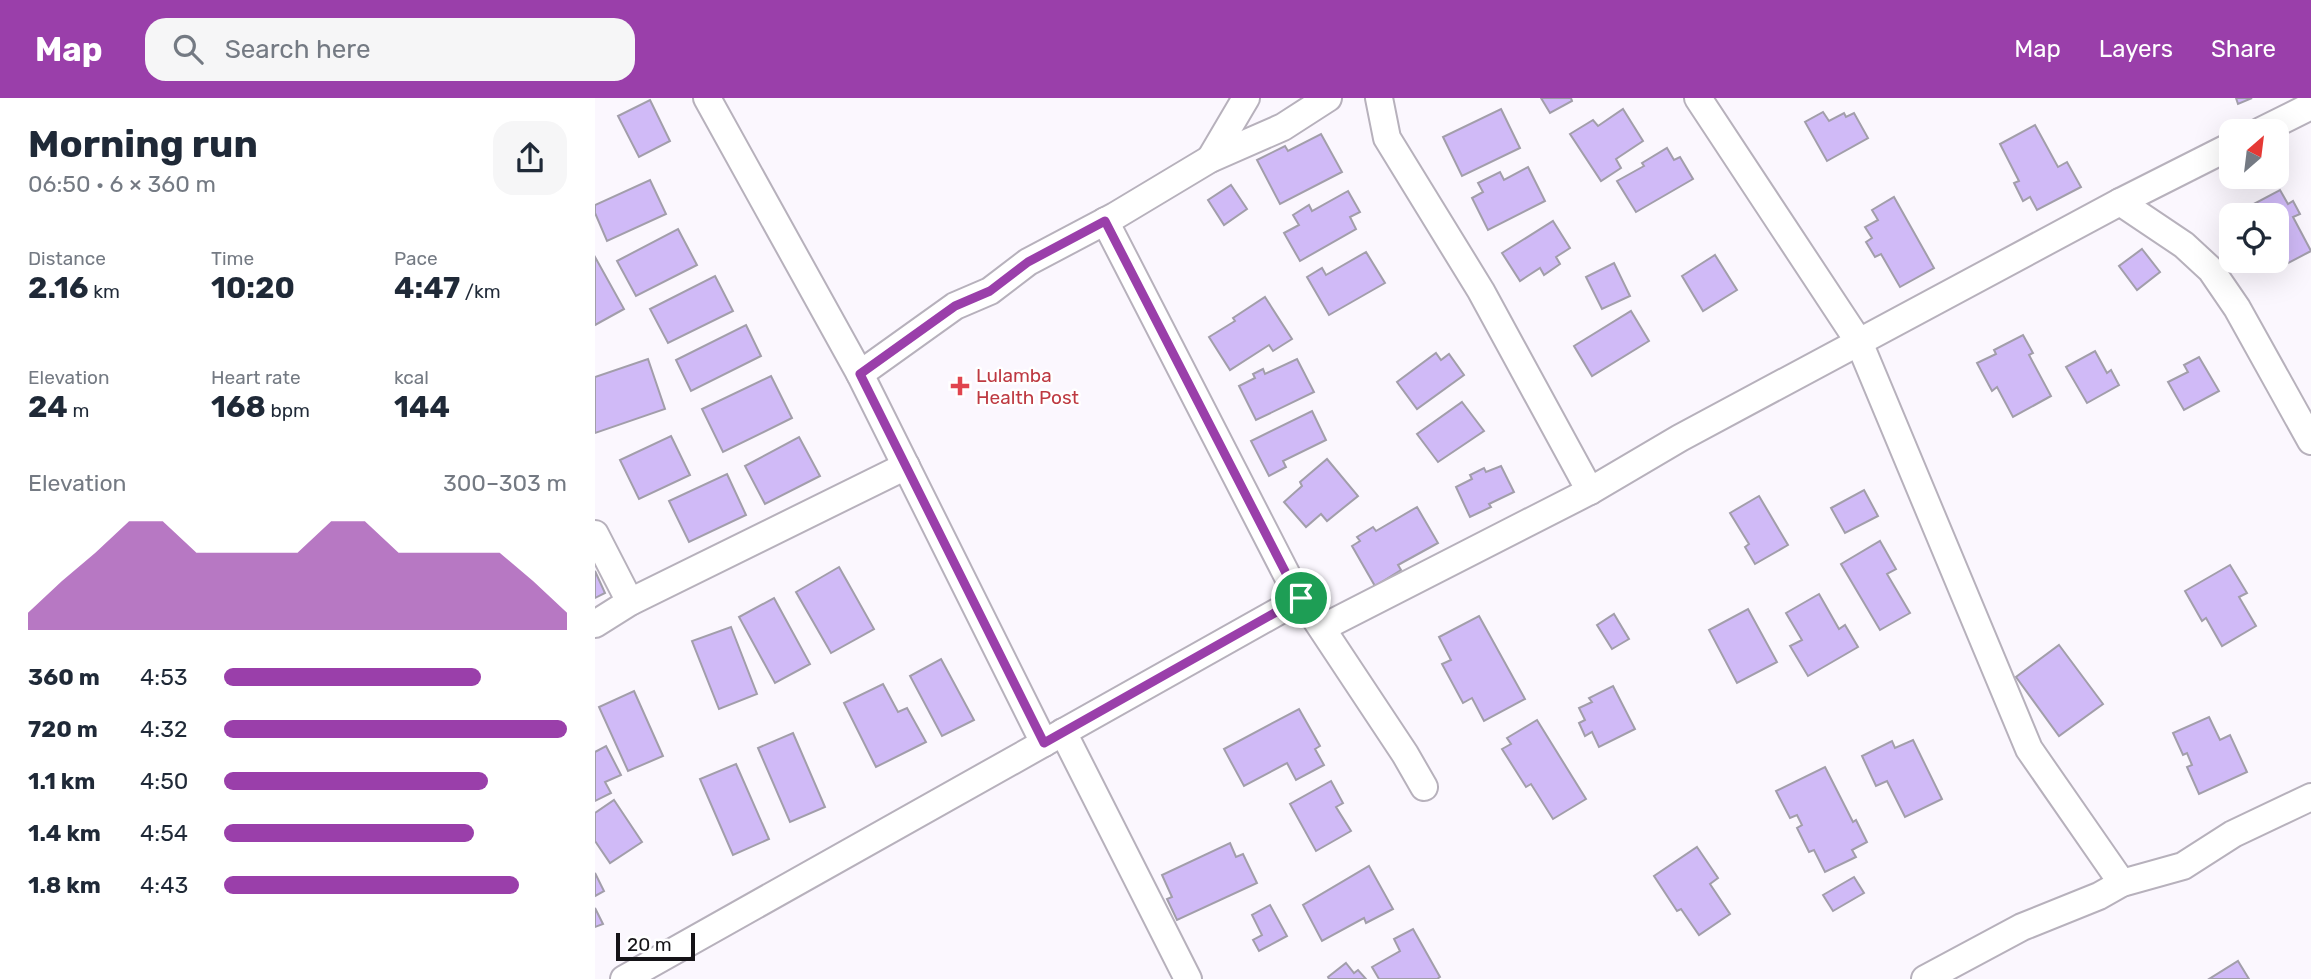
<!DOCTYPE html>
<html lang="en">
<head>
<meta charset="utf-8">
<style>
	:root { --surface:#fff; --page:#f6f6f7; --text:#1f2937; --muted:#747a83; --accent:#9a3faa }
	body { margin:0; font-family:Rubik,sans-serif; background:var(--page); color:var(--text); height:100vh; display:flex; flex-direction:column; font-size:26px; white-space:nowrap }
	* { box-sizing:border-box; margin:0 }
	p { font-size:23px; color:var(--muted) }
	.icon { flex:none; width:38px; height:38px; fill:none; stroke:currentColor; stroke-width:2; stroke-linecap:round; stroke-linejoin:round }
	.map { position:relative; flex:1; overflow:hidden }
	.details { display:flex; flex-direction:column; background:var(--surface); width:595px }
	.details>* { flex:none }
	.needle { width:46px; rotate:28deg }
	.fabs { position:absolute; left:1624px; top:21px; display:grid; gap:14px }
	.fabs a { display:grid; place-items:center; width:70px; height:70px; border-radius:14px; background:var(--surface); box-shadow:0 7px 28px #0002; font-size:35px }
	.scale { position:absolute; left:21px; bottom:18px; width:79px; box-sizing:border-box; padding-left:7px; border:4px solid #151317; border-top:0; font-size:19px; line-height:24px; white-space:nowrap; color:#151317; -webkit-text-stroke:5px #fff; paint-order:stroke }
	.pin { position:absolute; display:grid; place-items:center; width:60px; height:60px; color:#fff; margin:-30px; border:4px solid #fff; border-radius:50%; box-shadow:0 2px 7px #0007 }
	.round { display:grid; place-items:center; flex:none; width:74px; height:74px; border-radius:21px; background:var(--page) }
	.summary { display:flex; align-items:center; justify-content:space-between; height:119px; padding:0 28px }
	h1 { font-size:38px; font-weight:700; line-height:52px }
	.metrics { display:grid; grid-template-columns:repeat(3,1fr); gap:10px; height:119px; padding:7px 28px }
	.metrics div { display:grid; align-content:center }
	.metrics b { font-size:30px; font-weight:700 }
	.metrics small { font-size:19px; font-weight:400 }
	.metrics p { font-size:19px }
	.chart { height:196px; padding:14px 28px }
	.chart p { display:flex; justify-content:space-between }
	.chart svg { width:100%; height:126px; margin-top:7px; fill:var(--accent); opacity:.7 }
	ul { padding:0 28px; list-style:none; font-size:23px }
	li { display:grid; grid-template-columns:112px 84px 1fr; align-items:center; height:52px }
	li i { height:18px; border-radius:9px; background:var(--accent) }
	header { display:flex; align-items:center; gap:42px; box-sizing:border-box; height:98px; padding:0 35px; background:var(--accent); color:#fff }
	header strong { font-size:33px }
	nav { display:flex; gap:38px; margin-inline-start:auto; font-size:24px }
	.search { width:490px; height:63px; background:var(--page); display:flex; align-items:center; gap:18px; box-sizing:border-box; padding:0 24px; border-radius:21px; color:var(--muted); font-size:26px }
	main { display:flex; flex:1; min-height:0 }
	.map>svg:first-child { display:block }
	.building { fill:#d0baf7; stroke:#a29eaa; stroke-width:2 }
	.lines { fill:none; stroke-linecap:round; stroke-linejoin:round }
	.street-casing { stroke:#b7b1bc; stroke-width:30 }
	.street { stroke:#fff; stroke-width:26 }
	.route-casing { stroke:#fff; stroke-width:14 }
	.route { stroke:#9a3faa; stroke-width:9 }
	.health-dot { fill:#e0444e; stroke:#fff; stroke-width:2.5 }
	.labels { text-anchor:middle; stroke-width:5; stroke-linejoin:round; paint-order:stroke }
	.health-label { font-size:19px; fill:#be3a42; stroke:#fff; text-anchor:start }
</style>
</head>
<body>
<header>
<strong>Map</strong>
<div class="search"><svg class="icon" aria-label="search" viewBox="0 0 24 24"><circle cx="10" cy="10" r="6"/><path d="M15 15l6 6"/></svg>Search here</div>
<nav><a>Map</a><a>Layers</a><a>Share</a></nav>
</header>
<main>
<section class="details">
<div class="summary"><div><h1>Morning run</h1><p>06:50 · 6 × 360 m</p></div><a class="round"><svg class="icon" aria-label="share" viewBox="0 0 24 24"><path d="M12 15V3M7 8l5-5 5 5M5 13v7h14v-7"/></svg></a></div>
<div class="metrics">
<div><p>Distance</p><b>2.16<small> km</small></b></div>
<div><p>Time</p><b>10:20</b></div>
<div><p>Pace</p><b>4:47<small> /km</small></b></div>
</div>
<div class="metrics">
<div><p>Elevation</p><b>24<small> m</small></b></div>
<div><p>Heart rate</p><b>168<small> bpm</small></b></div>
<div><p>kcal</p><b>144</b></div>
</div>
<div class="chart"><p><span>Elevation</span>300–303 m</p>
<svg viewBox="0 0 160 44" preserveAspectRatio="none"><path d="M0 44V38L10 27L20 17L30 6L40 6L50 17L60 17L70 17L80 17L90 6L100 6L110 17L120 17L130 17L140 17L150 27L160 38V44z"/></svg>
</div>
<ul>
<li><b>360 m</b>4:53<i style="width:75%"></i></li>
<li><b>720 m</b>4:32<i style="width:100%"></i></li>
<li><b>1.1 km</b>4:50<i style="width:77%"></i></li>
<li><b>1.4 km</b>4:54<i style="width:73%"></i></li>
<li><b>1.8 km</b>4:43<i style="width:86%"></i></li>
</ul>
</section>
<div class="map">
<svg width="1716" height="881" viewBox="0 0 1716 881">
	<rect width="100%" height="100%" fill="#fbf7fe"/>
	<g class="building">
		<polygon points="946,0 976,0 977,3 955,15"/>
		<polygon points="1641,0 1657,0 1643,6"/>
		<polygon points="55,2 75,43 44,59 23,18"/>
		<polygon points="906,11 925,50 867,78 848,39"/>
		<polygon points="1028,11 1048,43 1021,61 1026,70 1006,83 975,36 998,22 1003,28"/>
		<polygon points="1228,14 1234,23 1249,15 1251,19 1259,15 1273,40 1232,63 1210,24"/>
		<polygon points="1440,27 1463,69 1472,64 1486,89 1442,112 1435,99 1428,103 1419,85 1424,83 1405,46"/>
		<polygon points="726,36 747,74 685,106 662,62 690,48 693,53"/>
		<polygon points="1072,50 1079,62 1085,59 1098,81 1041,114 1022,83 1049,68 1047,65"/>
		<polygon points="933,69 950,103 893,132 877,100 888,94 883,85 905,74 909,82"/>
		<polygon points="55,82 71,116 12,143 0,115 0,107"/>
		<polygon points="636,87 652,111 629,127 613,102"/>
		<polygon points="1685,92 1693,106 1698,103 1705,116 1698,119 1716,153 1680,172 1674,163 1682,163 1682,117 1638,117"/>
		<polygon points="753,93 765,114 755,119 761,131 705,163 689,135 704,127 698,117 714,107 717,113"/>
		<polygon points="1299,99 1339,170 1305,189 1286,156 1280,159 1271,144 1277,140 1270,129 1283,122 1277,112"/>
		<polygon points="958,123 975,150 961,159 965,166 949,177 945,170 925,183 907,155"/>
		<polygon points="83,131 102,167 41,198 22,163"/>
		<polygon points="1547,151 1565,174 1542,192 1524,168"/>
		<polygon points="771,154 790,185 734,217 712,179 727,170 731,177"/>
		<polygon points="1120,157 1142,192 1108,213 1087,178"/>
		<polygon points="0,159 29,211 0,227"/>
		<polygon points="1019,165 1035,198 1007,211 991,179"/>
		<polygon points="120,178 138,213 73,245 55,211"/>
		<polygon points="670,199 697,241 678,253 674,247 635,272 614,239 640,223 638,220"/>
		<polygon points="1036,213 1054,243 997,278 979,248"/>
		<polygon points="151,227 166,258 96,293 81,262"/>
		<polygon points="1428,237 1438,255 1434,257 1456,298 1418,319 1402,289 1397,293 1382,265 1401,256 1399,252"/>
		<polygon points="1500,253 1512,275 1516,272 1524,287 1492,305 1471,269"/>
		<polygon points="841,255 846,262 854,256 869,277 822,311 802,284"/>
		<polygon points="1604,259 1624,293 1589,312 1573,284 1593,274 1589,267"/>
		<polygon points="53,261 70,311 0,335 0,279"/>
		<polygon points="702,261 719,294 661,322 644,288 660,280 658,276 668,271 670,276"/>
		<polygon points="176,278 197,320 128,354 107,311"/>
		<polygon points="867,304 889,333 843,364 822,336"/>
		<polygon points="717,313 731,342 688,363 691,369 674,378 656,343"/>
		<polygon points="76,338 95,377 44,401 25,362"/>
		<polygon points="204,339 225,378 170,406 150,368"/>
		<polygon points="732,361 763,398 732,423 726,416 711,429 689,404 707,388 705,384"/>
		<polygon points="906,368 919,394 894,406 896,409 875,419 861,389 877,381 875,377 889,370 891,374"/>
		<polygon points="132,376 151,417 94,444 74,403"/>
		<polygon points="1269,392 1283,418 1250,435 1236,410"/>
		<polygon points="1164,398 1193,447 1160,466 1150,449 1154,446 1135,415"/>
		<polygon points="822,409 843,445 803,467 806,472 780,488 757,448 765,443 762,439 778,429 781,433"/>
		<polygon points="1285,443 1301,471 1292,476 1315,515 1285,532 1246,466"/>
		<polygon points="1635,467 1652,495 1644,499 1661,528 1627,548 1611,520 1607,523 1590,493"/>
		<polygon points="244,469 279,531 236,555 201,494"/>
		<polygon points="0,473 10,495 0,500"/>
		<polygon points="1224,496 1244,531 1250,527 1263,549 1213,578 1195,548 1207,542 1191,515"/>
		<polygon points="179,500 215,566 180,585 144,519"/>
		<polygon points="1153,511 1182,564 1142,585 1114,532"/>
		<polygon points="1019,516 1034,541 1017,551 1002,527"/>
		<polygon points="884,518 930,601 889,623 877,600 868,605 847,566 856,562 844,539"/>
		<polygon points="136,529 162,596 124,611 97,543"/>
		<polygon points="1464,547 1508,606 1464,638 1421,579"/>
		<polygon points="346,561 379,622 347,638 315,578"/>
		<polygon points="288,586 303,614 312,610 331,644 281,669 249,605"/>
		<polygon points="1018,588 1040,631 1004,649 997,634 990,638 984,625 990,622 984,610 997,604 994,600"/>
		<polygon points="39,593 68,658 33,673 4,609"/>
		<polygon points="704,611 725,648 720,651 729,667 701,682 692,665 649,688 629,651"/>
		<polygon points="1614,619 1625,642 1635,637 1652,674 1604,696 1592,669 1597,667 1592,655 1588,657 1578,635"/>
		<polygon points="942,622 991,701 958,721 936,686 931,689 907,651 916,646 912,640"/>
		<polygon points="198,635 230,709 195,724 163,650"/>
		<polygon points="1318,642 1347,701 1310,719 1292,683 1281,688 1267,658 1297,643 1300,650"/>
		<polygon points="11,648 26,677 10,684 16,695 0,703 0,654"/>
		<polygon points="141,666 174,741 138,757 105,681"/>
		<polygon points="1230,669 1258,724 1261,722 1272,744 1257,752 1261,759 1230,774 1219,752 1214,754 1202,730 1207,727 1202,717 1195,720 1181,693"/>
		<polygon points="736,683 748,705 741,709 756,733 721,753 695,706"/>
		<polygon points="19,702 47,744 15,765 0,743 0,715"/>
		<polygon points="635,745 641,759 648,756 662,785 582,822 572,801 577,799 567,777"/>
		<polygon points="1102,749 1123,780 1115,786 1135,816 1104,837 1086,811 1082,813 1059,778"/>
		<polygon points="774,768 798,811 771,825 769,820 727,843 708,807"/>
		<polygon points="0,775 9,793 0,798"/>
		<polygon points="1259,779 1269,795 1238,813 1228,797"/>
		<polygon points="675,807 692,838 664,853 658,842 667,837 657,817"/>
		<polygon points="0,810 8,826 0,829"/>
		<polygon points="818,831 845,879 842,881 784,881 777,869 805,853 799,841"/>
		<polygon points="1643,863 1654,881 1614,881"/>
		<polygon points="751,865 759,875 763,872 771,881 734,881 733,879"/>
	</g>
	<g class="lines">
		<g class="street-casing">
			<g id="street">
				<polyline points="112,0 265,276 449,645"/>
				<polyline points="784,0 792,40 886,193 995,393"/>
				<polyline points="1103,0 1264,244 1434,651 1527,785"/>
				<polyline points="1666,33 1716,8"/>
				<polyline points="615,61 651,0"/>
				<polyline points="1525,104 1589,147 1616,172 1642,210 1716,343"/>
				<polyline points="510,123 694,481 810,656 829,689"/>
				<polyline points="265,276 360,208 395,193 433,164 520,118 615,61 688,29 733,0"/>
				<polyline points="0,436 35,504"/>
				<polyline points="0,526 35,504 311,368"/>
				<polyline points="727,530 995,393 1085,340 1525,104 1636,48"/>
				<polyline points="468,634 593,881"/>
				<polyline points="29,881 707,500"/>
				<polyline points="1330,881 1427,829 1504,798 1527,785 1588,768 1638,736 1716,699"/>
			</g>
		</g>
		<use href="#street" class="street"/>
	</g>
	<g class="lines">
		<g class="route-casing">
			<polygon id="route" points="510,123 694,481 706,500 449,645 265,276 360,208 395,193 433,164"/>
		</g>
		<use href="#route" class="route"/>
	</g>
	<path class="health-dot" d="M361.5 277.5h7v7h7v7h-7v7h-7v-7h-7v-7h7z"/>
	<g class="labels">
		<g class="health-label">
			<text x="381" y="284">Lulamba<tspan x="381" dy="22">Health Post</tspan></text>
		</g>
	</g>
</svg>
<div class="fabs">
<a><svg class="needle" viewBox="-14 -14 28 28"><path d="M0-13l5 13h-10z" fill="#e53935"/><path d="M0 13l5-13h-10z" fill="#747a83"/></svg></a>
<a><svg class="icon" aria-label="locate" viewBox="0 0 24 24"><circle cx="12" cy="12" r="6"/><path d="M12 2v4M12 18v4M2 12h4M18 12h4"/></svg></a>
</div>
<div class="scale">20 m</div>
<div class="pin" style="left:706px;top:500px;background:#1e9e55"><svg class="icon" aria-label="arrive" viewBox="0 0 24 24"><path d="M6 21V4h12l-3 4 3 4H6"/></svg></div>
</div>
</main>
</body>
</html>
